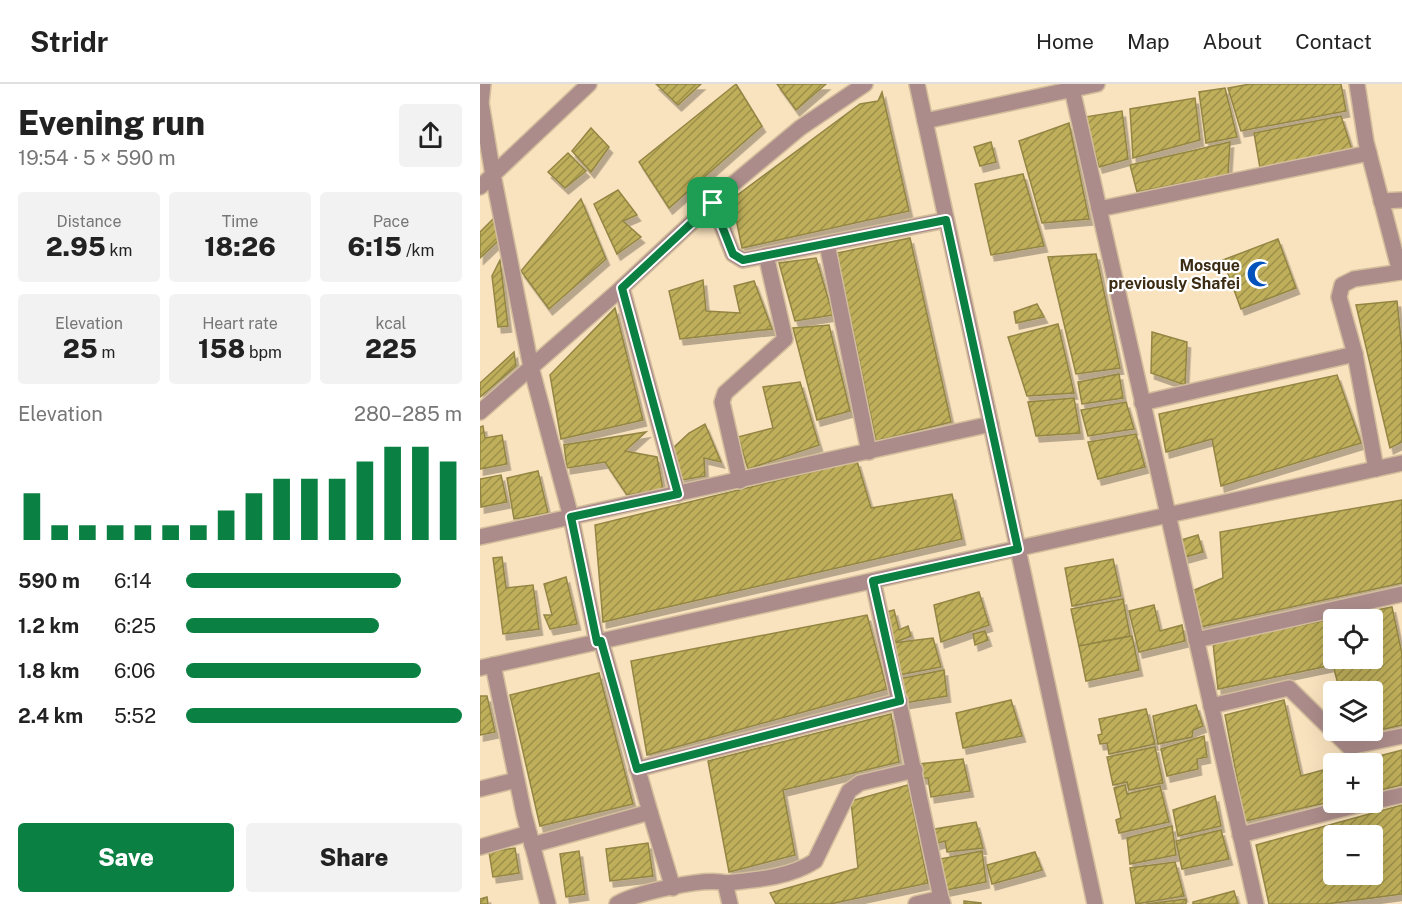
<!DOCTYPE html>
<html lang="en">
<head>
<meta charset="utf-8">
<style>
	:root { --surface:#fff; --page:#f2f2f2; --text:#222; --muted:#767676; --line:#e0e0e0; --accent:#0b8043 }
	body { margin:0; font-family:"Public Sans",sans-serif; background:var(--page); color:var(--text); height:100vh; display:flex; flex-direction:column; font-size:22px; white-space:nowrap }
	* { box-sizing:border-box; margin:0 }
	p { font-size:20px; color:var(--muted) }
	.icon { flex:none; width:33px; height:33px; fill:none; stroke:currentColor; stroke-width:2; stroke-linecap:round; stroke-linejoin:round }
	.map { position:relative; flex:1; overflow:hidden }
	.details { display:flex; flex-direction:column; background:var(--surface); width:480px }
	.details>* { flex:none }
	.fabs { position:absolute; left:843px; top:525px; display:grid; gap:12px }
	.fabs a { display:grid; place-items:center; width:60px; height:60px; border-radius:6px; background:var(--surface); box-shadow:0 6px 24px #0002; font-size:30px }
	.pin { position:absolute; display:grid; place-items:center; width:51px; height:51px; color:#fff; margin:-26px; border-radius:12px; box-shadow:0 3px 9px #0006 }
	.round { display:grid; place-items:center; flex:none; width:63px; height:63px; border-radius:6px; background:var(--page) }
	.headline { display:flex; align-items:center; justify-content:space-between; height:102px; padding:0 18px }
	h1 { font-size:33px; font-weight:800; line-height:45px }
	.metrics { display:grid; grid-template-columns:repeat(3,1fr); gap:9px; height:102px; padding:6px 18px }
	.metrics div { display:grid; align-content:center; border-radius:6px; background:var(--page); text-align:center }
	.metrics b { font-size:26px; font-weight:800 }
	.metrics small { font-size:16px; font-weight:400 }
	.metrics p { font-size:16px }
	.chart { height:168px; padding:12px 18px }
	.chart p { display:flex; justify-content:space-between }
	.chart svg { width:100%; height:108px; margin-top:6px; stroke:var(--accent); stroke-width:6 }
	.action { display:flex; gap:12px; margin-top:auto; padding:12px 18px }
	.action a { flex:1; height:69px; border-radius:6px; background:var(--accent); color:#fff; font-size:24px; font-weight:800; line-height:69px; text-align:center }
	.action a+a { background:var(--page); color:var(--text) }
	ul { padding:0 18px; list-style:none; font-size:20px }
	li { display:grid; grid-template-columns:96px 72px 1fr; align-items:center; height:45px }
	li i { height:15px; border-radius:8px; background:var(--accent) }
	header { display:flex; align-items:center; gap:36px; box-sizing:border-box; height:84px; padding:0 30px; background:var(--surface); border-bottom:2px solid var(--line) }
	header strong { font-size:28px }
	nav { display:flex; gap:33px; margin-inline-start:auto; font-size:21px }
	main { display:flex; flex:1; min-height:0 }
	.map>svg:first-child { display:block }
	.building { fill:url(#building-hatch); stroke:#938644; stroke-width:1.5; fill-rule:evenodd; filter:url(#shadow) }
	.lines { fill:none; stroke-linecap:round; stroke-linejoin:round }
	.minor-casing { stroke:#d3be9c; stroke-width:18 }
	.tertiary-casing { stroke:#d3be9c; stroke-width:18 }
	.minor { stroke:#ac8c8b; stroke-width:15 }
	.tertiary { stroke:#ac8c8b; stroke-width:15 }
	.route-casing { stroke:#fff; stroke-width:12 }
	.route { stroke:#0b8043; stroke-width:8 }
	.labels { text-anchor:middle; stroke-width:4.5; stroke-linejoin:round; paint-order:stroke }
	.poi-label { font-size:16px; font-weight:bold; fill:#3b2c13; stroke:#fff; text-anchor:end }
</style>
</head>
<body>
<header>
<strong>Stridr</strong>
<nav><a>Home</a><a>Map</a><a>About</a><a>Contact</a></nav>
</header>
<main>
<section class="details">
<div class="headline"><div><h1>Evening run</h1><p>19:54 · 5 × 590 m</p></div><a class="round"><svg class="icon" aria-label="share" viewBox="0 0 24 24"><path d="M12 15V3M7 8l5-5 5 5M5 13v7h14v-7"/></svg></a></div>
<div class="metrics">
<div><p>Distance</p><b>2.95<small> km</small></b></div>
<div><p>Time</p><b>18:26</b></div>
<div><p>Pace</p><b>6:15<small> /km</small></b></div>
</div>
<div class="metrics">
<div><p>Elevation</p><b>25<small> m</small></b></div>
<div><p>Heart rate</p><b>158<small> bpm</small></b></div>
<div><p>kcal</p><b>225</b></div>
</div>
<div class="chart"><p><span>Elevation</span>280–285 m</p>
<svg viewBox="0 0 160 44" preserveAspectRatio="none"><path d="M5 44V25M15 44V38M25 44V38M35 44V38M45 44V38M55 44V38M65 44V38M75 44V32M85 44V25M95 44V19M105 44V19M115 44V19M125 44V12M135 44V6M145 44V6M155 44V12"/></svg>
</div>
<ul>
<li><b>590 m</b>6:14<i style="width:78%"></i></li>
<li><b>1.2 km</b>6:25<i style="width:70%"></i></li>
<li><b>1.8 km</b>6:06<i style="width:85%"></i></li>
<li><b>2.4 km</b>5:52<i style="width:100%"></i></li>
</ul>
<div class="action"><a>Save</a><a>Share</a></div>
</section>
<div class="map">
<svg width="922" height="820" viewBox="0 0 922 820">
	<defs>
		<pattern id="building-hatch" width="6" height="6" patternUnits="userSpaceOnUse" patternTransform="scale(1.5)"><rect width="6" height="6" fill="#bfaf5a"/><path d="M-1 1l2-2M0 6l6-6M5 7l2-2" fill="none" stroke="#9c8f49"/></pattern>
		<filter id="shadow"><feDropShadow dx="3.5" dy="6" stdDeviation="0" flood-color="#0004"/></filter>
	</defs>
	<rect width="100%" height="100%" fill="#f9e2be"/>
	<g class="building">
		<polygon points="176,0 221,0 198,21"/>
		<polygon points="256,0 282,42 189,124 159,78"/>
		<polygon points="297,0 346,0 316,26"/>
		<polygon points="770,0 861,0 866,27 761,47 748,4"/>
		<polygon points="745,4 757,53 726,59 719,8"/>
		<polygon points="402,8 429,127 262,164 252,115 380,20 398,17"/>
		<polygon points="715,14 720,56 653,74 650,25"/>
		<polygon points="642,27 648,75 619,83 605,33"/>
		<polygon points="861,32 872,66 780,84 774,49"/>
		<polygon points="589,39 609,135 562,139 539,57"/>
		<polygon points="111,44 129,63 111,88 92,67"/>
		<polygon points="511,58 516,78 500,82 494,63"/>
		<polygon points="750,58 748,90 657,108 650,81"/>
		<polygon points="88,69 106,87 85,104 68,88"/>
		<polygon points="543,90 564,162 511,171 495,100"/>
		<polygon points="138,106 157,131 143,137 161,153 137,170 114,120"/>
		<polygon points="101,115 126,175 69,225 41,187"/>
		<polygon points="14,134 18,157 0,174 0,148"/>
		<polygon points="430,154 471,338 396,357 357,169"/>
		<polygon points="798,155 816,204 761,225 743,176"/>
		<polygon points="616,170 640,284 596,290 568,173"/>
		<polygon points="336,174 353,231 315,237 299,179"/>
		<polygon points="20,176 28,242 18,243 12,192"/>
		<polygon points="223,196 226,227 260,229 254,202 274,197 292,245 200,255 189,207"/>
		<polygon points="917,217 922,266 922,358 910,364 876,221"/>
		<polygon points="557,220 564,233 536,239 534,228"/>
		<polygon points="135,224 163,336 81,355 70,291"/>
		<polygon points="578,240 594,309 547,312 528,253"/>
		<polygon points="349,241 370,327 337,336 313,244"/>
		<polygon points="672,248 707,258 705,301 671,289"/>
		<polygon points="34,268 36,282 0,313 0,299"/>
		<polygon points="639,290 643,314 602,320 598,298"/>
		<polygon points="857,291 881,359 741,402 732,355 686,368 679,330"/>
		<polygon points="320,298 339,361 268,385 258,353 293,344 283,303"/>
		<polygon points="594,314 600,349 556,352 548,318"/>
		<polygon points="646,318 654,345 608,352 601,326"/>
		<polygon points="225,340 241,378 224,374 225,392 202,396 193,364 209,349"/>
		<polygon points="3,342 5,354 22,351 27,380 0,385 0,343"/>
		<polygon points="166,348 145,367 177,373 183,405 147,411 125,378 87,384 84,361"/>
		<polygon points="656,350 665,383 618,395 608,358"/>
		<polygon points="377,377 391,424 472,410 482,455 123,538 115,441"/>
		<polygon points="58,387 68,429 34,435 27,394"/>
		<polygon points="21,391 27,418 1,423 0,395"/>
		<polygon points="922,416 922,499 720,543 712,507 743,494 740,448"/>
		<polygon points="718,451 723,468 705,473 701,456"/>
		<polygon points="22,473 26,504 53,501 59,545 23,550 13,474"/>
		<polygon points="633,475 641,512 592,522 585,484"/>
		<polygon points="86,493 97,540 70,545 64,531 72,531 64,500"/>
		<polygon points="499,508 509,541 461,558 454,521"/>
		<polygon points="643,515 650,552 599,562 591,525"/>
		<polygon points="674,521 680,547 702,541 705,557 659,568 649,527"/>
		<path d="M912,523l10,47v71l-49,11 -1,-6h20v-38h-32l-7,-27 -115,24 -5,-46zM854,536h38v38h-38z"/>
		<polygon points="414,526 419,546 428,542 431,552 413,559 403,529"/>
		<polygon points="387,531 407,605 167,671 151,577"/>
		<polygon points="505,547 508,556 495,561 493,550"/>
		<polygon points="652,552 659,586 606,597 599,562"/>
		<polygon points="453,554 461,583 418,591 413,559"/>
		<polygon points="464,586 467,612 424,619 419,595"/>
		<polygon points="119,589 153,720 60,742 30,611"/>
		<polygon points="0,612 7,612 15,648 0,651"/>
		<polygon points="531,616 542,652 483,664 476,629"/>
		<polygon points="804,616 821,692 854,683 854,717 765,737 745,631"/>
		<polygon points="716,621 723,642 713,646 712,653 678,660 673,632"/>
		<polygon points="666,625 675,660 629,670 627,659 620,660 618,651 622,650 619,635"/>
		<polygon points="411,630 419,678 303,706 315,771 249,788 228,677"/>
		<polygon points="724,652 727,673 717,675 718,685 687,692 681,665"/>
		<polygon points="675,663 683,699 649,706 647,698 633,701 627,673"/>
		<polygon points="922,666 922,701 892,708 892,680 869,680"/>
		<polygon points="483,675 490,707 451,713 448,694 441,694 439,680"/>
		<polygon points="428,701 448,799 350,820 296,820 290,809 378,784 371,717"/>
		<polygon points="645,701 647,710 680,702 689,738 639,749 636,736 641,734 634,704"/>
		<polygon points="735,712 741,742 698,752 693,726"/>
		<path d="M922,721v89l-76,10h-57l-13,-59zM854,752h38v38h-38z"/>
		<polygon points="496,738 503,764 467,768 465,757 454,760 455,745"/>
		<polygon points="692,742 696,771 650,780 647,754"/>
		<polygon points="741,746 749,775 702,785 696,757"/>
		<polygon points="168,759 173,792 130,797 126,765"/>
		<polygon points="35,764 39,789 13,793 9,768"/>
		<polygon points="99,767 105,810 86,813 80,770"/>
		<polygon points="502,767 506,798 466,806 460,775"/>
		<polygon points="555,768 562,786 512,800 507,781"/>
		<polygon points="695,778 704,812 656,820 650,784"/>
		<polygon points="754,807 758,820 713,820 713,818"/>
		<polygon points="7,813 8,820 0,820 0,815"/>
		<polygon points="706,815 706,820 666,820"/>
		<polygon points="484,817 501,819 501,820 484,820"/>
	</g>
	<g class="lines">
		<g class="minor-casing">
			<g id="minor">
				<polyline points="3,0 1,19 13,91 51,283 91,433 117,558"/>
				<polyline points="437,0 615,820"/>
				<polyline points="877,0 886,58 920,188"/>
				<polyline points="592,5 776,820"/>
				<polyline points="445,37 617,0"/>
				<polyline points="901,117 922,116"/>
				<polyline points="233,119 253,170 263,176 466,136"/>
				<polyline points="619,125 889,69"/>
				<polyline points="347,160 389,368"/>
				<polyline points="142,204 198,410"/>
				<polyline points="662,319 875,270"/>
				<polyline points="0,328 136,209 253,100 320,44 385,0"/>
				<polyline points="896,385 875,270 859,213 862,201 874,195 922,188"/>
				<polyline points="260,397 242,318 245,309 305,255 286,171"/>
				<polyline points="0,453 511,340"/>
				<polyline points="393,497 461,814"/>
				<polyline points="716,556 922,510"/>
				<polyline points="13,581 44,730 68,820"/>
				<polyline points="0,584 922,379"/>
				<polyline points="731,622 809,604 869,663 922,652"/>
				<polyline points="157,685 420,617"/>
				<polyline points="0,705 36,696"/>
				<polyline points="892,718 922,711"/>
				<polyline points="170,728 193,804"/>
				<polyline points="760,751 890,718"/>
				<polyline points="52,761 170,728 121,557"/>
				<polyline points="0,763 49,749"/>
				<path d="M245,799c29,-3 64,-5 90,-22l34,-70 11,-8 55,-13"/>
				<path d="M137,820c18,-11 88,-27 108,-21l5,21"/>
				<polyline points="436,820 461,814 463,820"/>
			</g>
		</g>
		<g class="tertiary-casing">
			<polyline id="tertiary" points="0,103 109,0"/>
		</g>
		<use href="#minor" class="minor"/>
		<use href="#tertiary" class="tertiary"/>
	</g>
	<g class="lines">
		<g class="route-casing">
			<polygon id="route" points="233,119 253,170 263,176 466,136 538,465 393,497 420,617 157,685 121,557 117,558 91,433 198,410 142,204"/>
		</g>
		<use href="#route" class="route"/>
	</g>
	<defs>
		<g id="mosque-bare" transform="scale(2.07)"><path d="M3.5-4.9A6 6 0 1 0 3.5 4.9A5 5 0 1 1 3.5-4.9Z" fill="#0252bc" stroke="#fff" stroke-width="2.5" paint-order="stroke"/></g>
	</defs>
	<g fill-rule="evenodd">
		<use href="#mosque-bare" x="780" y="190"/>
	</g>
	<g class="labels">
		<g class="poi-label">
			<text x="760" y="187">Mosque<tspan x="760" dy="18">previously Shafei</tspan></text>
		</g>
	</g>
</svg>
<div class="fabs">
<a><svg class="icon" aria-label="locate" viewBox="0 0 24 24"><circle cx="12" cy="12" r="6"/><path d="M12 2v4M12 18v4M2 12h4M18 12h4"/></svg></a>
<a><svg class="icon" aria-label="layers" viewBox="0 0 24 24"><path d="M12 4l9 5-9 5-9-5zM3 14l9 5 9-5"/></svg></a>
<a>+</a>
<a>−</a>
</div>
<div class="pin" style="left:233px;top:119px;background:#1e9e55"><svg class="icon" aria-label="arrive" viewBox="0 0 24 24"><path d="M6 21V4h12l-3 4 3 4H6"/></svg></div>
</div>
</main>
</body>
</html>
